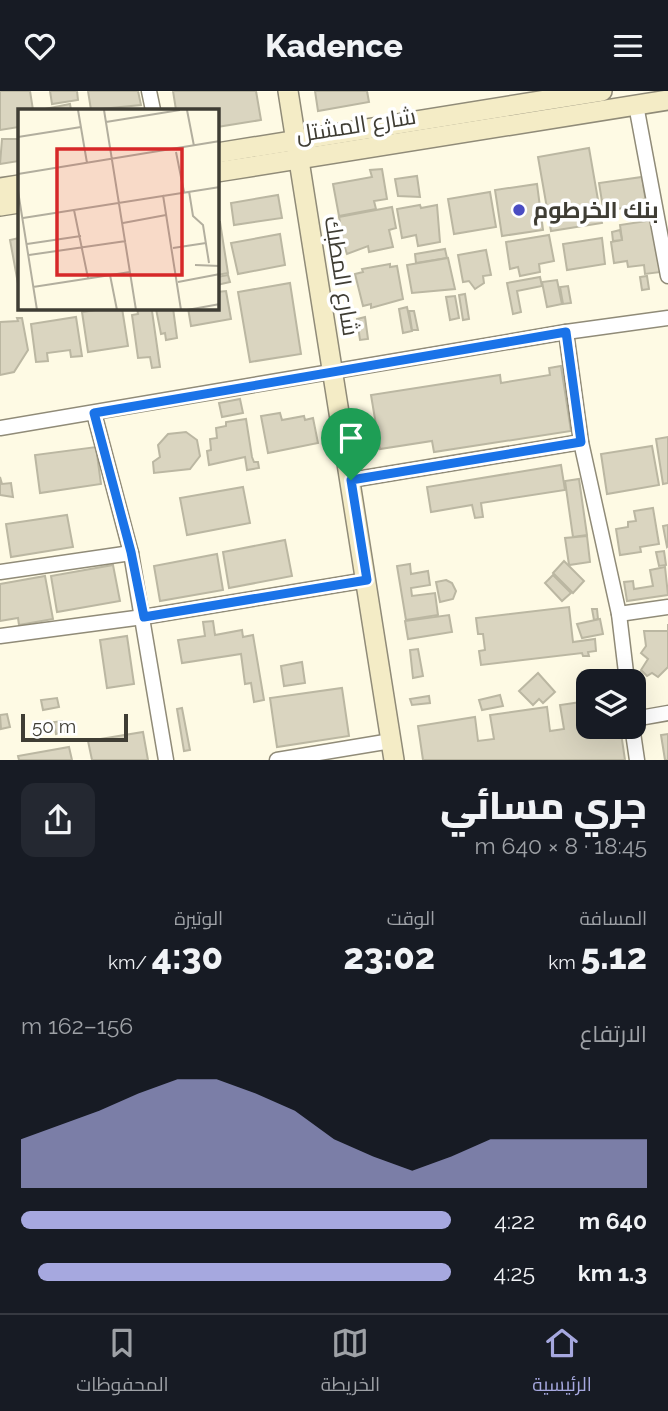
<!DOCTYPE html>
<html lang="ar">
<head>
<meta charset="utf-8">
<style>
	:root { --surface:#171b24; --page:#242831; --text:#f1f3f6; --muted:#9ea1a6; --line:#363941; --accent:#a6a8df }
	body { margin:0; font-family:Raleway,Cairo,sans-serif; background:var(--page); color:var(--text); direction:rtl; height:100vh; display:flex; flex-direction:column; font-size:26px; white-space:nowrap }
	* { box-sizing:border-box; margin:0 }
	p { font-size:23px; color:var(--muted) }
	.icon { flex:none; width:38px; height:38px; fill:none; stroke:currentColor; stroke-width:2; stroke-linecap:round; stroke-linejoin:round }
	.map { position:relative; height:669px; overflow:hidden; direction:ltr }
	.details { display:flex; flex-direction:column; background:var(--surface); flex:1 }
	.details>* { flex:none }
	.controls { position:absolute; left:576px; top:578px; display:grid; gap:14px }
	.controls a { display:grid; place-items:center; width:70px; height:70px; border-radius:14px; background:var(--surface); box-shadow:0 7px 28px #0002; font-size:35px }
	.scale { position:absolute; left:21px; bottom:18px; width:107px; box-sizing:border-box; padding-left:7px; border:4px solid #3f3d34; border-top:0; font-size:19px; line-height:24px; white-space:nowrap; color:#3f3d34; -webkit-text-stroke:5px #fff; paint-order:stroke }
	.pin { position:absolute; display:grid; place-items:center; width:60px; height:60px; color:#fff; margin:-72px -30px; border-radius:50% 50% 50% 0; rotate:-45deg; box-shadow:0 0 7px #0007 }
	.pin .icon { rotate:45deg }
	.round { display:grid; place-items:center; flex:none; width:74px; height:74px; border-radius:14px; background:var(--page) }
	.overview { display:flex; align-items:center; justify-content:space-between; height:119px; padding:0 21px }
	h1 { font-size:38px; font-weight:800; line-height:52px }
	.stats { display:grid; grid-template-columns:repeat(3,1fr); gap:10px; height:119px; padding:7px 21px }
	.stats div { display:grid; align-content:center }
	.stats b { font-size:35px; font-weight:800 }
	.stats small { font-size:19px; font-weight:400 }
	.stats p { font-size:19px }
	.chart { height:196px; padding:14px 21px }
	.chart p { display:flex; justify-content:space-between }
	.chart svg { width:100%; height:126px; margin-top:7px; fill:var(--accent); opacity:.7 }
	ul { padding:0 21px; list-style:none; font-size:23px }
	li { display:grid; grid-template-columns:112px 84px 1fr; align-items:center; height:52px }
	li i { height:18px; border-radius:9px; background:var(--accent) }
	header { display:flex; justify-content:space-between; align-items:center; height:91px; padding:0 21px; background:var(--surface); font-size:32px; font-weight:800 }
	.menu { display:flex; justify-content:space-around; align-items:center; height:98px; border-top:2px solid var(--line); background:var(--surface); font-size:19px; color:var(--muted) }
	.menu a { display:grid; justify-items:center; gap:4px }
	.menu .on { color:var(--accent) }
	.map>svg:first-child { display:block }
	.building { fill:#dad5c0; stroke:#bbb7a2; stroke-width:2 }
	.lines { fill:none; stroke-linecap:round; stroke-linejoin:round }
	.street-casing { stroke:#908b78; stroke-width:17 }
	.secondary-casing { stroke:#908b78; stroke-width:22 }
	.street { stroke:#fff; stroke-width:14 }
	.secondary { stroke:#f4ecc6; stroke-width:19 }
	.route-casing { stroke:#fff; stroke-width:14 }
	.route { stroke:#1a73e8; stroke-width:9 }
	.poi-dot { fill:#4a4cc2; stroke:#fff; stroke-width:2.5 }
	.labels { text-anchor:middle; stroke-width:7; stroke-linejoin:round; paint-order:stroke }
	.street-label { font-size:23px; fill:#3f3d34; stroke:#fff }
	.poi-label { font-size:23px; font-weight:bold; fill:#3f3d34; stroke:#fff; text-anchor:start }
	.inset-road { fill:none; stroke:#b2ae9e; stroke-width:2 }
	.view { fill:#d62828; fill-opacity:0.15; stroke:#d62828; stroke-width:3.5 }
	.inset-edge { fill:none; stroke:#3f3d34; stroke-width:3.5 }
</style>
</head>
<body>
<header><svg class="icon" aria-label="menu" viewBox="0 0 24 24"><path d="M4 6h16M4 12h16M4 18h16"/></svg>Kadence<svg class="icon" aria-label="heart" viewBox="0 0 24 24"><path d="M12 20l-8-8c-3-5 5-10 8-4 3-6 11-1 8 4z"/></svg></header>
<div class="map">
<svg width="668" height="669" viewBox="0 0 668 669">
	<rect width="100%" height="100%" fill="#fefae4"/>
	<g class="building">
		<polygon points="0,0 30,0 33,19 19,19 19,36 0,39"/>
		<polygon points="50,0 77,0 78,9 52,13"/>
		<polygon points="88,0 138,0 141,14 91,19"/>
		<polygon points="173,0 256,0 261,29 217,36 217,19 176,19"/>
		<polygon points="315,0 367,0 369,11 318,20"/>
		<polygon points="70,13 71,19 40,19"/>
		<polygon points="2,48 19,48 19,70 0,73"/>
		<polygon points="589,57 602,132 551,140 538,66"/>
		<polygon points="382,78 387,108 374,110 376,118 339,125 333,93 372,86 370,79"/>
		<polygon points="417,85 420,106 398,105 395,88"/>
		<polygon points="642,86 646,112 613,119 613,116 603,117 599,92"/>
		<polygon points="537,93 543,139 502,145 495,99"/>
		<polygon points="490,101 496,136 454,143 448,108"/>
		<polygon points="278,104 282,127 234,134 231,112"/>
		<polygon points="420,114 421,117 437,114 440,151 418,155 416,144 402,147 397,118"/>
		<polygon points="392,116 396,137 389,139 393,156 369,161 368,155 347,163 337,132 340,131 339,126"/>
		<polygon points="649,116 650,126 631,129 630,119"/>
		<polygon points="653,129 661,181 645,183 644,174 628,176 627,170 614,172 611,151 622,149 620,134"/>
		<polygon points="217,131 220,131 228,182 217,184"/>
		<polygon points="620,139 622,149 613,150 612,141"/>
		<polygon points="280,143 285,174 238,183 231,152"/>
		<polygon points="549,144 554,170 539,173 540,181 520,185 518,176 510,178 506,151"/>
		<polygon points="19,147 19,198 10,149"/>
		<polygon points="602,147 605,173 567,179 563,153"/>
		<polygon points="445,158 447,167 416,172 415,163"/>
		<polygon points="486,159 491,184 483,185 484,192 475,198 469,190 463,191 458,164"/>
		<polygon points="448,167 455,198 412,202 407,174"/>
		<polygon points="390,173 390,176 397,175 403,208 371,217 371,213 363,215 355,183 363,181 362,178"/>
		<polygon points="228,184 230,191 217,194 217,186"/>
		<polygon points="647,185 649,198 642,199 640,186"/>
		<polygon points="540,186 542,195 517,200 521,221 513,223 507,192"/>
		<polygon points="557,189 562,213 547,216 542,191"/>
		<polygon points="290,192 301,263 250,271 238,201"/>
		<polygon points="568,195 571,212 563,213 560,196"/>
		<polygon points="226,200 231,228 191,235 188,217 217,217 217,201"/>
		<polygon points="465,203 469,228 463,229 459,204"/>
		<polygon points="455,205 459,227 450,229 446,206"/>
		<polygon points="407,216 412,240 403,242 399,218"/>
		<polygon points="109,217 122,217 128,255 88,261 82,221"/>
		<polygon points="137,217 151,217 152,220 160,276 152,277 150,266 138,267 132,224 138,223"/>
		<polygon points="173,217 177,247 166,249 165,242 161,243 156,218"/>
		<polygon points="409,220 414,220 418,239 412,239"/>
		<polygon points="76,226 82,265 71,266 70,259 47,262 48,270 36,271 31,233"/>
		<polygon points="365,226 368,248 360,249 357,228"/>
		<polygon points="17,227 22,227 28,259 14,281 0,284 0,231 18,230"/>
		<polygon points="561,275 571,340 434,361 432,350 380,358 371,304 500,284 501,292 550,284 549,277"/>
		<polygon points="240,308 243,322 222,326 219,312"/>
		<polygon points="280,322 282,329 304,325 305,329 313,327 318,352 268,362 261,325"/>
		<polygon points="246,328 252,366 254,371 258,371 259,377 247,379 245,366 209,374 207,360 211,359 210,348 217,347 216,337 226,335 226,331"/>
		<polygon points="186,341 197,349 200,365 190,378 154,382 153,371 160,366 158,354 168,343"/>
		<polygon points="668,346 668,392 663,393 656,348"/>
		<polygon points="652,355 659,394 607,403 601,363"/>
		<polygon points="96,356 101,393 40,402 35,364"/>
		<polygon points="561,374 565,399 481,412 483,426 475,427 472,414 431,421 427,396"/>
		<polygon points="0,386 2,393 11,392 13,406 0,404"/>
		<polygon points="579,388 587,444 573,446 565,390"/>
		<polygon points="243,396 250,432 187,444 180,407"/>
		<polygon points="653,417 659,453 640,456 641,461 620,464 616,438 628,436 628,431 636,430 634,420"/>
		<polygon points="67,424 73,456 11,466 6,433"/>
		<polygon points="668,434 668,455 667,456 663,435"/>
		<polygon points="587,445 590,471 569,474 565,447"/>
		<polygon points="285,449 292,485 229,497 223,461"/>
		<polygon points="664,460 666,474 659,475 656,461"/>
		<polygon points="217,463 223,499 160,510 154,475"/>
		<polygon points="564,470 584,490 573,502 553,482"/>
		<polygon points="410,473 411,483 428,480 430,494 411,497 412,505 435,502 438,524 406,529 397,475"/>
		<polygon points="113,474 120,510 57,521 51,485"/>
		<polygon points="665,476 668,504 627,510 624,491 633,490 634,498 653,495 650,479"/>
		<polygon points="553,484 571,502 562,510 545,492"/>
		<polygon points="45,485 53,528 19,534 18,527 0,530 0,493"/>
		<polygon points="446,489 452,492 456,500 453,508 440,511 436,491"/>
		<polygon points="569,516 573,551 595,548 596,560 588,561 589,565 583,565 582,562 481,574 479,560 485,559 483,543 478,543 476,527"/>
		<polygon points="592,518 597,518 598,528 594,529"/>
		<polygon points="449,524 452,541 408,548 405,530"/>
		<polygon points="600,528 603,543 582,547 577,533"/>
		<polygon points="213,530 215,544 242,539 243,546 253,544 264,609 254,611 251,592 245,593 241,563 182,572 178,549 205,545 203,531"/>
		<polygon points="668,533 668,576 658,586 652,582 647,585 641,579 648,568 641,562 646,555 644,540 668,540"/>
		<polygon points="127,545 134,593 107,597 100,549"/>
		<polygon points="418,558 423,585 413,587 410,559"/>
		<polygon points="302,571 305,592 284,595 281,575"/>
		<polygon points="538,582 555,601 543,612 539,608 533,614 519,600"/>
		<polygon points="342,597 349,645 277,656 270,607"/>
		<polygon points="500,604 503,615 482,619 479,609"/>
		<polygon points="429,605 430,612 412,614 410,608"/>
		<polygon points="57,607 59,616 43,619 41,609"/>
		<polygon points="588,610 588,635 620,635 625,669 423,669 418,635 475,626 478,650 494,648 490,624 547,616 550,640 564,638 560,614"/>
		<polygon points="182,617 190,659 184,660 177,618"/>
		<polygon points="7,623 10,636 1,638 0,624"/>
		<polygon points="62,630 64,641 56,643 54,631"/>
		<polygon points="143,641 148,669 92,669 88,650"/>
		<polygon points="668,643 668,669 665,669 661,644"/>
		<polygon points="69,656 72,669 19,669 18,665"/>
	</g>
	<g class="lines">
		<g class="street-casing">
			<g id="street">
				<polyline points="149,0 153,19"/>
				<polyline points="636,14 668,185"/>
				<polyline points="566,241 581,351 619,523 627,590"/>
				<polyline points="94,322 131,462 166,669"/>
				<polyline points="0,337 566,241 668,227"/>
				<polyline points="351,389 581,351"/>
				<polyline points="0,481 131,462"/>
				<polyline points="619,523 668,516"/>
				<polyline points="0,545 143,526 367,489"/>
				<polyline points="634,628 668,622"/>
				<polyline points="632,635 637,669"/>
				<polyline points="277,669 391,650"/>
			</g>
		</g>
		<g class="secondary-casing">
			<g id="secondary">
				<polyline points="288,0 394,669"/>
				<polyline points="217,62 602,0"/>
				<polyline points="217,81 668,9"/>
				<polyline points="0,97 19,94"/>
				<polyline points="0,115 19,112"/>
			</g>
		</g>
		<use href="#street" class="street"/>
		<use href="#secondary" class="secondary"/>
	</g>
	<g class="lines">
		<g class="route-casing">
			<polygon id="route" points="566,241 581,351 351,389 367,489 144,526 131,461 94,322"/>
		</g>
		<use href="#route" class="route"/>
	</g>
	<circle class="poi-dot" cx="519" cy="119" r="7"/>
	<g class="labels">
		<g class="street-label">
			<text transform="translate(356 34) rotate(-9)" y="8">شارع المشتل</text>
			<text transform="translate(342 185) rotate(81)" y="8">شارع المطبك</text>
		</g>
		<g class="poi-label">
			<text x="533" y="127">بنك الخرطوم</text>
		</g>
	</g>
	<g transform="translate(18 18)">
		<rect width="201" height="201" fill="#fefae4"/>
		<path class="inset-road" d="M60,1l9,53M86,1l32,200M169,1l7,36M88,13l74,-12M0,28l63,-10M158,43l8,40M0,65l202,-33M0,82l19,119M171,82l4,25 10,9 6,38M145,86l18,115M56,101l14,68M5,109l197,-31M105,114l43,-8M9,135l54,-8M155,139l33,-5M11,146l97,-14M177,156l25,1M92,166l7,35M160,173l42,-8M15,178l97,-15M169,201l33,-6"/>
		<path class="view" d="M39,40h125v126h-125z"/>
		<rect width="201" height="201" class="inset-edge"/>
	</g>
</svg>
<div class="controls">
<a><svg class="icon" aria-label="layers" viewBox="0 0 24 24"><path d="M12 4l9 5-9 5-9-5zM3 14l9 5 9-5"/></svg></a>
</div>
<div class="scale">50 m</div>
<div class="pin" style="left:351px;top:389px;background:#1e9e55"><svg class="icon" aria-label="arrive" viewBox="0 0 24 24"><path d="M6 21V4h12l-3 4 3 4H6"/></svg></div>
</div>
<section class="details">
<div class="overview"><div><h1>جري مسائي</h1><p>18:45 · 8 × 640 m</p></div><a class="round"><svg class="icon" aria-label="share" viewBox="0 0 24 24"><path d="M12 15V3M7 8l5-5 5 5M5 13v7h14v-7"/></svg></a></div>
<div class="stats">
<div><p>المسافة</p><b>5.12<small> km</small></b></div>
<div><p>الوقت</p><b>23:02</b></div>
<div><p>الوتيرة</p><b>4:30<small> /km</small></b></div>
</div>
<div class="chart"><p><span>الارتفاع</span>156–162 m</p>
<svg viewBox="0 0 160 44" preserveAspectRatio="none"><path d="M0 44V27L10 22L20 17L30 11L40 6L50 6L60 11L70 17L80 27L90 33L100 38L110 33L120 27L130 27L140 27L150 27L160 27V44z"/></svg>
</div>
<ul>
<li><b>640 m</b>4:22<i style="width:100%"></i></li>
<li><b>1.3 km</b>4:25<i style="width:96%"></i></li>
</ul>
</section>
<nav class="menu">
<a class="on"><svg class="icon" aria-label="home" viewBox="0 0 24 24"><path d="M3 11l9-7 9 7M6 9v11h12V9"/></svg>الرئيسية</a>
<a><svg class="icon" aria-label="map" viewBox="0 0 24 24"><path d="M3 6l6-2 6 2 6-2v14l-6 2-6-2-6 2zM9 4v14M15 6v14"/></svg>الخريطة</a>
<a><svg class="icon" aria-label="saved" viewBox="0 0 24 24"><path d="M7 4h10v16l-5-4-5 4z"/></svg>المحفوظات</a>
</nav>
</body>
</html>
